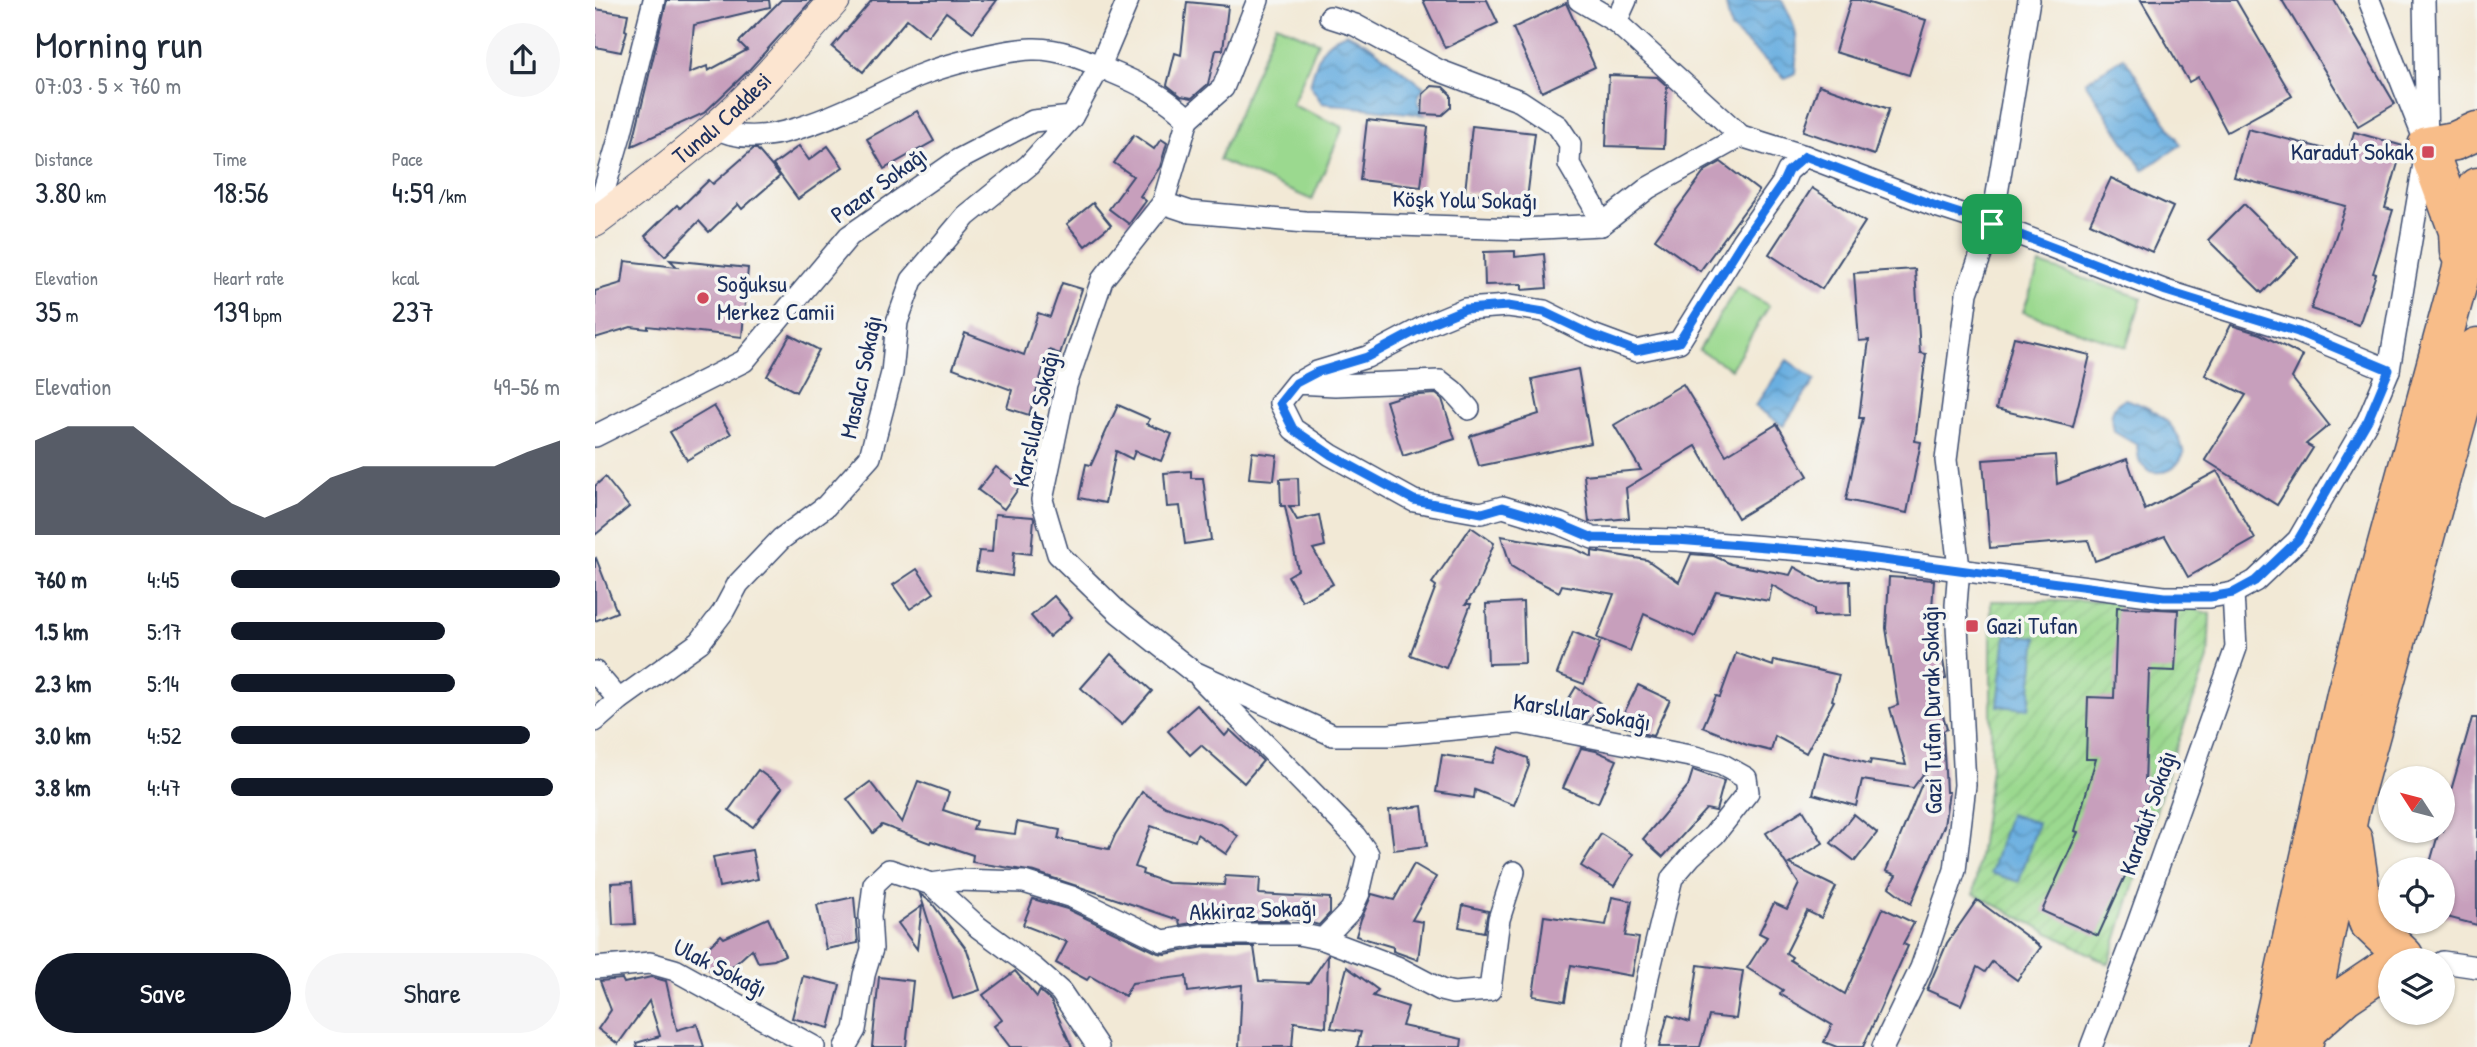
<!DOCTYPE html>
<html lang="en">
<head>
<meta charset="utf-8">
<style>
	:root { --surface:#fff; --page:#f6f6f7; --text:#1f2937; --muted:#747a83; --accent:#111827 }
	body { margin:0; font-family:"Patrick Hand",sans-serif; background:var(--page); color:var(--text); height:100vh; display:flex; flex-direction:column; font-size:26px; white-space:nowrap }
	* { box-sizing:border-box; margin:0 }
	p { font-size:23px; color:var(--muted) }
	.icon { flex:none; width:38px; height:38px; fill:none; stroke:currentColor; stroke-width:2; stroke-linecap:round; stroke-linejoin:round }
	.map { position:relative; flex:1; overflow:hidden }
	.panel { display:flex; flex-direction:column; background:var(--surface); width:595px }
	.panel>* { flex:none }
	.needle { width:46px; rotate:306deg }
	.fabs { position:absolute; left:1783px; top:766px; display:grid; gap:14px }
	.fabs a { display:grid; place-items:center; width:77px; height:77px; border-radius:50%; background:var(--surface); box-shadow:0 2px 5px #0004; font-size:35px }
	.pin { position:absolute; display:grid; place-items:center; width:60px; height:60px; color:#fff; margin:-30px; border-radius:14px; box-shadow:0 4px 10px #0006 }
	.round { display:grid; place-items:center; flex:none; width:74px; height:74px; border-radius:37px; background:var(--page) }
	.summary { display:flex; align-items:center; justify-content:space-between; height:119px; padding:0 35px }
	h1 { font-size:38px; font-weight:600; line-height:52px }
	.metrics { display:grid; grid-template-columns:repeat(3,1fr); gap:10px; height:119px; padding:7px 35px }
	.metrics div { display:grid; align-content:center }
	.metrics b { font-size:30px; font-weight:600 }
	.metrics small { font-size:19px; font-weight:400 }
	.metrics p { font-size:19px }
	.chart { height:196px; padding:14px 35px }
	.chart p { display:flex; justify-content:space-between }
	.chart svg { width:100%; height:126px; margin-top:7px; fill:var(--accent); opacity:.7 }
	.action { display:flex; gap:14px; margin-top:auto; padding:14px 35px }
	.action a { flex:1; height:80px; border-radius:42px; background:var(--accent); color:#fff; font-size:28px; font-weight:600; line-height:80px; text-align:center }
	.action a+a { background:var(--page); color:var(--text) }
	ul { padding:0 35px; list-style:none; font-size:23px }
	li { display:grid; grid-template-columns:112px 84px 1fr; align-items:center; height:52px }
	li i { height:18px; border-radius:9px; background:var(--accent) }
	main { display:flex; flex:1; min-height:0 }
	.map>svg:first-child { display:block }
	.garden { fill:url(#garden-furrows); stroke:#5b8476; stroke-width:2 }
	.pitch { fill:#9bd98f; stroke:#5b8476; stroke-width:2 }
	.water { fill:url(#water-waves); stroke:#426f9f; stroke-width:2 }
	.building { fill:#c79fbc }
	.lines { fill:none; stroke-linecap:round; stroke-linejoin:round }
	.street-casing { stroke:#3b4b70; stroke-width:24 }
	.secondary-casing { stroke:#3b4b70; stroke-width:32 }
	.highway-casing { stroke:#3b4b70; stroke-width:41 }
	.street { stroke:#fff; stroke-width:21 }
	.secondary { stroke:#fce5d0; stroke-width:30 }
	.highway { stroke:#f8bd89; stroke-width:38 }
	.route-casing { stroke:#fff; stroke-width:14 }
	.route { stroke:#1a73e8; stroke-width:9 }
	.poi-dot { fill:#d1495b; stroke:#f6f6f2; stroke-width:2.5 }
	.labels { text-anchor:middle; stroke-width:7; stroke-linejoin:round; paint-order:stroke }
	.street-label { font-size:24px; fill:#1b2f5e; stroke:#f6f6f2 }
	.poi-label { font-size:24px; fill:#1b2f5e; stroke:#f6f6f2; text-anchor:start }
</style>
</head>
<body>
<main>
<section class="panel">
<div class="summary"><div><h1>Morning run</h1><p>07:03 · 5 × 760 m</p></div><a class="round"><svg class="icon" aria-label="share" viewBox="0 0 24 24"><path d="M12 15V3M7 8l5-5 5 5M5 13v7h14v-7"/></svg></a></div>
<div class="metrics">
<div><p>Distance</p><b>3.80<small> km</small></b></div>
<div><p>Time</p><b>18:56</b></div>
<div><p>Pace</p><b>4:59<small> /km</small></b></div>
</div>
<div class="metrics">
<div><p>Elevation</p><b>35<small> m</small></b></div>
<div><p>Heart rate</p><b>139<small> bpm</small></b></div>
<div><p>kcal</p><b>237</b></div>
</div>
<div class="chart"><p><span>Elevation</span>49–56 m</p>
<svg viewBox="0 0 160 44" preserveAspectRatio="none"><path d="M0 44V11L10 6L20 6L30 6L40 15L50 24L60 33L70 38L80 33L90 24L100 20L110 20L120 20L130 20L140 20L150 15L160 11V44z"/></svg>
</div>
<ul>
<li><b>760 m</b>4:45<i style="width:100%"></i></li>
<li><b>1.5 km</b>5:17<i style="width:65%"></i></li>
<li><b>2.3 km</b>5:14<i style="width:68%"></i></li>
<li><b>3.0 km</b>4:52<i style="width:91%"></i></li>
<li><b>3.8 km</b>4:47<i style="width:98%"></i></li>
</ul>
<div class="action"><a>Save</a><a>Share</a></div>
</section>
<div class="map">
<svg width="1882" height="1047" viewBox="0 0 1882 1047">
	<defs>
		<pattern id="garden-furrows" width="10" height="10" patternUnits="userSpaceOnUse" patternTransform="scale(1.75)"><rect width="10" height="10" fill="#9bd98f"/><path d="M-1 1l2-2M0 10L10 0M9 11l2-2" fill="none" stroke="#85bb7e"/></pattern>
		<pattern id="water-waves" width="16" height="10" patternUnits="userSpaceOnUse" patternTransform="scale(1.75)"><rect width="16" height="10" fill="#6aafe0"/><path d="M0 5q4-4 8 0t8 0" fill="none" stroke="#568fb9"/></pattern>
	</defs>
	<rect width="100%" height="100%" fill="#f6f6f2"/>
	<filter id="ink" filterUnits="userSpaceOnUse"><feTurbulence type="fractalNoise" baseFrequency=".0143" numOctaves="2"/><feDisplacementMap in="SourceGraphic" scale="14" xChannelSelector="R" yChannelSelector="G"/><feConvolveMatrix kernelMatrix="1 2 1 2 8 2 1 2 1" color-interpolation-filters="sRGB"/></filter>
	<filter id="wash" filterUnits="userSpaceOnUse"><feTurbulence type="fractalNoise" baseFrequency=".00686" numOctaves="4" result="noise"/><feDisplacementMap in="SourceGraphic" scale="28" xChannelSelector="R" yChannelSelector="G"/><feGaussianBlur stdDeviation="1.57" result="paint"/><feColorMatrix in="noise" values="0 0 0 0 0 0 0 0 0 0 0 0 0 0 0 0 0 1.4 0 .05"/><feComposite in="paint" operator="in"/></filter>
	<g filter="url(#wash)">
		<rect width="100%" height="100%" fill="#f2e9d6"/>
		<polygon class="garden" points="1396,601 1572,601 1615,614 1613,659 1576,762 1514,964 1379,894 1396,769"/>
		<g class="pitch">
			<polygon points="681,24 723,42 697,105 748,127 717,200 624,160"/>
			<polygon points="1445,264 1547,298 1531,347 1428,312"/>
			<polygon points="1142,287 1174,306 1136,369 1104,350"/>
		</g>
		<g class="water">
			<path d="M1133,0h52l3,2c16,29 15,39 12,71l-10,5 -54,-49 -5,-24z"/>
			<path d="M751,33l22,11 56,43 -5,8 -1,8 7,12 -103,-12 -12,-18c8,-27 8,-41 36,-52z"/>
			<polygon points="1529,57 1586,145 1548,170 1490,82"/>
			<polygon points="1192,360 1220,380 1188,426 1160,406"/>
			<path d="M1530,399c30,9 52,23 59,54 -8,17 -17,22 -36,18l-9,-10 -2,-16 -24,-14c-3,-14 -3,-26 12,-32z"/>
			<polygon points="1411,634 1442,637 1434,709 1403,706"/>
			<polygon points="1414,814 1443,823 1424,882 1396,873"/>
		</g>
		<g id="blocks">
			<g class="building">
				<polygon points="72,0 174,0 175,7 99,25 94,73 112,66 113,71 152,50 144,42 186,0 217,0 153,71 109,113 37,146"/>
				<polygon points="277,0 402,0 378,32 351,12 333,36 312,19 268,72 237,47"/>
				<polygon points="828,0 892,0 903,23 850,48"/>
				<polygon points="1256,0 1264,0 1331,20 1314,75 1240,52"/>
				<polygon points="1546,0 1641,0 1697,96 1632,132 1603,77 1594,82"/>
				<polygon points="1687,0 1739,0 1800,104 1763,126"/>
				<polygon points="592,2 633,6 628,50 621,50 613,84 597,98 586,96 572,85 580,53 586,55"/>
				<polygon points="971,3 1000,67 947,92 918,28"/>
				<polygon points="0,9 33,14 30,30 32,31 26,52 0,47"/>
				<polygon points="1014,75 1062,77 1072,86 1069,148 1011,146"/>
				<polygon points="1224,85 1294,109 1279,155 1208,131"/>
				<polygon points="837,86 848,87 856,95 856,107 847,115 827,114 828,94"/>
				<polygon points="322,111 339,141 289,169 272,139"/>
				<polygon points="772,120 833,127 826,187 765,180"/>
				<polygon points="877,126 940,133 932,199 870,192"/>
				<polygon points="1653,129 1753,155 1759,132 1808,146 1790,208 1798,210 1778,273 1781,274 1764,325 1716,309 1751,206 1639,177"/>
				<polygon points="539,135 559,149 566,139 572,143 565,167 545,196 551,201 534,224 514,209 538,176 519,163"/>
				<polygon points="204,146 214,160 233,146 248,167 203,199 178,165"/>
				<polygon points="158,149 162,149 185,176 147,209 143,204 114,232 104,221 70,256 50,236 82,205 85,208 114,180 118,184"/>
				<polygon points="1126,162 1164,191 1105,271 1060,239 1110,171"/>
				<polygon points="1516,178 1578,207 1557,252 1495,223"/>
				<polygon points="1217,188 1270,222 1227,289 1174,254"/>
				<polygon points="498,203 516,225 490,246 472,224"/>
				<polygon points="1649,204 1703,257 1667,293 1613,240"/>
				<polygon points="920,251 920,257 949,254 952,288 927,290 927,284 890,285 889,252"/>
				<polygon points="75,260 153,268 147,337 53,326 53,329 36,327 0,338 0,291 27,283 30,261 82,267"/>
				<polygon points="1320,269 1325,353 1331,354 1320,441 1326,442 1312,513 1251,500 1268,418 1264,418 1274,340 1264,341 1259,273"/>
				<polygon points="467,283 487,289 465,354 454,350 434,415 412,408 417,390 358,368 370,333 429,355 443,313 455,317"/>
				<polygon points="1636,325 1665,334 1708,356 1697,378 1734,425 1711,444 1718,448 1682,505 1610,460 1651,395 1610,375"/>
				<polygon points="195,335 224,350 201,392 172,376"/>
				<polygon points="1419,337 1495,355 1478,427 1401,409"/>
				<polygon points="983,369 996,443 884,466 875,436 944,414 937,379"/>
				<polygon points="1088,384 1131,455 1182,424 1213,476 1143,518 1101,446 1031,488 1034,518 994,522 989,475 1046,470 1019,425"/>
				<polygon points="841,394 847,399 860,439 808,456 791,401 807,396"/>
				<polygon points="523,405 555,419 552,424 577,434 566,461 540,451 537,459 521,451 510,503 484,498 491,464 496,465"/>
				<polygon points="119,406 136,434 92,460 75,432"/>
				<polygon points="657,452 682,455 679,480 654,478"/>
				<polygon points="1460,455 1462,484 1532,459 1550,510 1622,471 1660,539 1593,577 1570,536 1500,561 1493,540 1395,548 1388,460"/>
				<polygon points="401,467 426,485 409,509 383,490"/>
				<polygon points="596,471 596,478 608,478 616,540 590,544 585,506 572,507 569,473"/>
				<polygon points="10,477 34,507 0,535 0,486"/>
				<polygon points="703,478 704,506 694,506 702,520 724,515 730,546 718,549 738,584 707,601 693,576 703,570 690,506 686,506 685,479"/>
				<polygon points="400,514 438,517 439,519 436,554 419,552 417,576 381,571 384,551 397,552"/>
				<polygon points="876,527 899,543 881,589 871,604 876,604 851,668 815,655 841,586 837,583"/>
				<polygon points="906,536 978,548 997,557 997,551 1052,560 1084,582 1096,554 1119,556 1136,564 1195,575 1199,567 1226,582 1255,581 1256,615 1219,616 1219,609 1177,585 1174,601 1121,591 1100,637 1049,614 1035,651 1002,638 1019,594 967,585 964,592 936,578 916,566"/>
				<polygon points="1,558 22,612 0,621 0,559"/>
				<polygon points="322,569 339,593 315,609 298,585"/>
				<polygon points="1294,577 1339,580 1335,636 1344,635 1351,679 1338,681 1352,729 1348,731 1351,792 1354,792 1349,826 1316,904 1294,887 1301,875 1291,871 1332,771 1331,770 1318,788 1267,780 1261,806 1218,794 1229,751 1275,764 1276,760 1311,765 1295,708 1303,705 1291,628"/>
				<polygon points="459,596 477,617 454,637 436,616"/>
				<polygon points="928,602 930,663 893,664 891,604"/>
				<polygon points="1522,607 1583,610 1580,671 1554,670 1550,783 1555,784 1532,862 1536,863 1503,936 1447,911 1483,832 1480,831 1501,759 1491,759 1493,697 1519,698"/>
				<polygon points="978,632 1005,643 989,684 962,674"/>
				<polygon points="1141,653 1178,666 1179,660 1244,675 1237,700 1239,701 1211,753 1180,736 1176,751 1152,745 1108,727 1121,696 1125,697"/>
				<polygon points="516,654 557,691 527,725 486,688"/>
				<polygon points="1043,685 1075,700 1058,736 1046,733 1024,723"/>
				<polygon points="981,687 1005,703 993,723 985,721 967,710"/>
				<polygon points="602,705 630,736 635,730 668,761 649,783 606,745 595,755 573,731"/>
				<polygon points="1877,718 1882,718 1882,925 1848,916 1848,870 1833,870 1844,831 1848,831 1848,818"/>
				<polygon points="904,747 933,758 934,766 919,805 880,790 879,798 841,792 847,755 898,763"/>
				<polygon points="986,748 1001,751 1022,760 1003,803 968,788"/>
				<polygon points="163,770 187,788 158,827 134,810"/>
				<polygon points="1098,770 1129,781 1121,811 1111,809 1068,857 1048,839 1093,786"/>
				<polygon points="323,781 354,792 348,810 381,821 378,829 420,834 422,822 465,830 463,839 514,849 520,835 547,792 571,807 627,825 643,836 631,854 602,834 600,841 556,826 540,867 548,870 547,874 573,883 629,885 630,876 665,878 664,894 735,898 735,913 724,925 684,915 692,921 609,921 585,925 584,920 440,872 377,862 378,855 336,841 335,843 287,825 278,833 252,799 275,782 307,823"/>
				<polygon points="827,806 832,846 799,850 794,810"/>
				<polygon points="1208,810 1228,843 1194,864 1241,887 1226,918 1212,911 1191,953 1197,957 1195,960 1250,994 1288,908 1319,923 1308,944 1313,946 1268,1047 1242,1047 1229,1042 1237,1025 1185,994 1188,990 1152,968 1172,937 1164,933 1179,903 1192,909 1204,884 1171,833"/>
				<polygon points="1259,814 1282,833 1260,861 1236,843"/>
				<polygon points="1006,834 1038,854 1019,886 986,866"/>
				<polygon points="157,850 163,879 124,887 118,857"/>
				<polygon points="819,864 841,877 817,920 828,922 823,960 798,951 798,947 761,936 766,919 777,894 799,900"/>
				<polygon points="37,882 40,924 18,925 16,883"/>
				<polygon points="325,894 336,902 372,950 385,990 358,999"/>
				<polygon points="259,897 263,943 231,949 222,905"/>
				<polygon points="1017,897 1037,901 1030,936 1044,938 1037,976 976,965 970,1001 938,996 949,916 1011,925"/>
				<polygon points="438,899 472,909 563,953 570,954 610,947 659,947 664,981 714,983 733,955 731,1027 699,1022 697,1047 644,1047 647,985 593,992 591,976 537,983 530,996 495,976 492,980 461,963 472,942 428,925"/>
				<polygon points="1382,900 1446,947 1422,980 1397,962 1390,972 1382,967 1366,1005 1332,990 1352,943"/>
				<polygon points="868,905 893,911 889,932 864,927"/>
				<polygon points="327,906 322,949 303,923"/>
				<polygon points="173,918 190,955 179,960 163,962 157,949 124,979 102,958 126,935 129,938"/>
				<polygon points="1103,965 1148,971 1141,1019 1114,1016 1105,1047 1064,1047 1073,1015 1095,1022"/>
				<polygon points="752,967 783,990 778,996 813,1007 807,1026 867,1039 866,1047 762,1047 766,1032 736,1028"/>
				<polygon points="420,971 442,997 445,991 456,1001 477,1047 415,1047 399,1026 407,1020 388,995"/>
				<polygon points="208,976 245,985 234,1028 197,1018"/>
				<polygon points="56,977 71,981 82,1030 102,1024 109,1047 42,1047 41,1043 65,1036 54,1001 23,1044 3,1029 16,1010 5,981 27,979 29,983"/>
				<polygon points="284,977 318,981 311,1047 277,1047"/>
			</g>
		</g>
	</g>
	<g filter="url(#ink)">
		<use href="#blocks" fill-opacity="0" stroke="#3b4b70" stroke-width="2"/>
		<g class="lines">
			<g class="street-casing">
				<g id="street">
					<polyline points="984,0 1021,22 1146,136 1210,156"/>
					<polyline points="1774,0 1826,131"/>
					<polyline points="735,17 760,25 843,70 925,101 963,126 975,144 974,164 998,205 1006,225"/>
					<polyline points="1021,22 1031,0"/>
					<polyline points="593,119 628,88 663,0"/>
					<path d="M120,127c51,33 154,-30 203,-51 27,-11 85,-26 114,-27 29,-1 54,11 80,23 29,12 53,24 76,47l-25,84 -61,77 -36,105 -24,115 16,54 61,59 73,58 141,64h56l131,-12 175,34 26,7 25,14 2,14 -34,43 -23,21 -19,22 -24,98 -14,71"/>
					<polyline points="568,203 595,212 710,222 927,229 1006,225 1053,188 1146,136"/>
					<polyline points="0,221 26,132 59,0"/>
					<polyline points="706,381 722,372 772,357 836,323 870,309 913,306 949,311 995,334 1041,351 1084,342 1147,241 1187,184 1193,171 1210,156 1341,206 1397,224 1571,291 1703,332 1794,370"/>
					<polyline points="874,409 858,391 845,381 740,385 701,383 685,403 698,429 736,455 819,501 886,513 908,507 965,524 998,538 1082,540 1220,551 1569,597 1615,597 1638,593 1660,581 1703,540 1773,420 1794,370 1832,146 1829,0"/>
					<polyline points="0,436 149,361 254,236 363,160 438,121 477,117 505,66 533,0"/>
					<polyline points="0,672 24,700"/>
					<polyline points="0,721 24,700 105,642 128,612 143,584 186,539 231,506 275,457 297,373 302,322 317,280 371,216 434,165 477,117"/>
					<polyline points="336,884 363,880 429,882 477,897 568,941 609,934 703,934 728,939 756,910 764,893 773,854 760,836 606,679"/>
					<polyline points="728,939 802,967 846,990 858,993 895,990 904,919 919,872"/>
					<polyline points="1848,962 1882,967"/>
					<polyline points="0,968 55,963 80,970 219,1047"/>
					<polyline points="250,1047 260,1030 269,975 277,949 275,916 279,884 294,870 336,884 383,927 440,969 466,992 503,1047"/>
					<polyline points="1288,1047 1326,968 1360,870 1370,785 1361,605 1364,568 1351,460 1372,293 1397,224 1434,0"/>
					<polyline points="1496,1047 1537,940 1641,648 1638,593"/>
				</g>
			</g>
			<g class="secondary-casing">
				<g id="secondary">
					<path id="s1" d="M0,222c40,-30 80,-61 118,-93 45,-39 83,-85 122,-129"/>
				</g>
			</g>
			<g class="highway-casing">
				<g id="highway">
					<polyline points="1864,252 1863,231 1832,146 1860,141 1882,131"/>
					<polyline points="1758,840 1765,888 1773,922 1809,956 1802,961"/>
					<polyline points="1710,1032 1750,996 1796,965"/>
					<polyline points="1673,1047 1751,694 1866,272 1882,187"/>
					<polyline points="1708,1047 1755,810 1882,347"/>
				</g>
			</g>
			<use href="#street" class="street"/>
			<use href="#secondary" class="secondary"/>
			<use href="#highway" class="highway"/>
		</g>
	</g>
	<g class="lines" filter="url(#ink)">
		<g class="route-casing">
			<polygon id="route" points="1210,156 1341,206 1397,224 1571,291 1703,332 1794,370 1773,420 1703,540 1660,581 1638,593 1615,597 1569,597 1220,551 1082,540 998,538 965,524 908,507 887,513 819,500 736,455 698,429 685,403 701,383 722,372 772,357 836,323 870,309 913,306 949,312 995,334 1041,351 1084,342 1147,242 1187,184 1193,171"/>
		</g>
		<use href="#route" class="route"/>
	</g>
	<g class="poi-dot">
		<rect x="1826" y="145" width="14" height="14" rx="3.5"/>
		<circle cx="108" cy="298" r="7"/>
		<rect x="1370" y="619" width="14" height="14" rx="3.5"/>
	</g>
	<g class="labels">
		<g class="street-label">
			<text dy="8" stroke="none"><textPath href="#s1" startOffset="164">Tunalı Caddesi</textPath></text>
			<text transform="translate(284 185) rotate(-36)" y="8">Pazar Sokağı</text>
			<text transform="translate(870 200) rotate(1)" y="8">Köşk Yolu Sokağı</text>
			<text transform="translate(266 377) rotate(-78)" y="8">Masalcı Sokağı</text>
			<text transform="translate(441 419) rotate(-77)" y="8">Karslılar Sokağı</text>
			<text transform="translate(1337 710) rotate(-91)" y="8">Gazi Tufan Durak Sokağı</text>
			<text transform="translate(987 712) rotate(9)" y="8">Karslılar Sokağı</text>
			<text transform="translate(1553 813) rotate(-71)" y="8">Karadut Sokağı</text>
			<text transform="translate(658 910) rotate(-2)" y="8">Akkiraz Sokağı</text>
			<text transform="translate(125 968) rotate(27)" y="8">Ulak Sokağı</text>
		</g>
		<g class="poi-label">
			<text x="1819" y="160" text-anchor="end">Karadut Sokak</text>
			<text x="122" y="292">Soğuksu<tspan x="122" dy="28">Merkez Camii</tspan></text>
			<text x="1391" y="634">Gazi Tufan</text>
		</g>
	</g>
</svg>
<div class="fabs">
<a><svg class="needle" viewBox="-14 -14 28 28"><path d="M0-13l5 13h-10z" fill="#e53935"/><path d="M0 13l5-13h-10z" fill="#747a83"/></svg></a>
<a><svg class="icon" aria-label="locate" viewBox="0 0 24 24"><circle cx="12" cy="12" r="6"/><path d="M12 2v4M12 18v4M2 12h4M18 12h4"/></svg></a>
<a><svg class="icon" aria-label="layers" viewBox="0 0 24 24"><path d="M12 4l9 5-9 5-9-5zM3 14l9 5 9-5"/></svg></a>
</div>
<div class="pin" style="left:1397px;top:224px;background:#1e9e55"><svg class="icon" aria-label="arrive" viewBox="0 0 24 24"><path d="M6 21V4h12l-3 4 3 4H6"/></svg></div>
</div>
</main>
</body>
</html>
